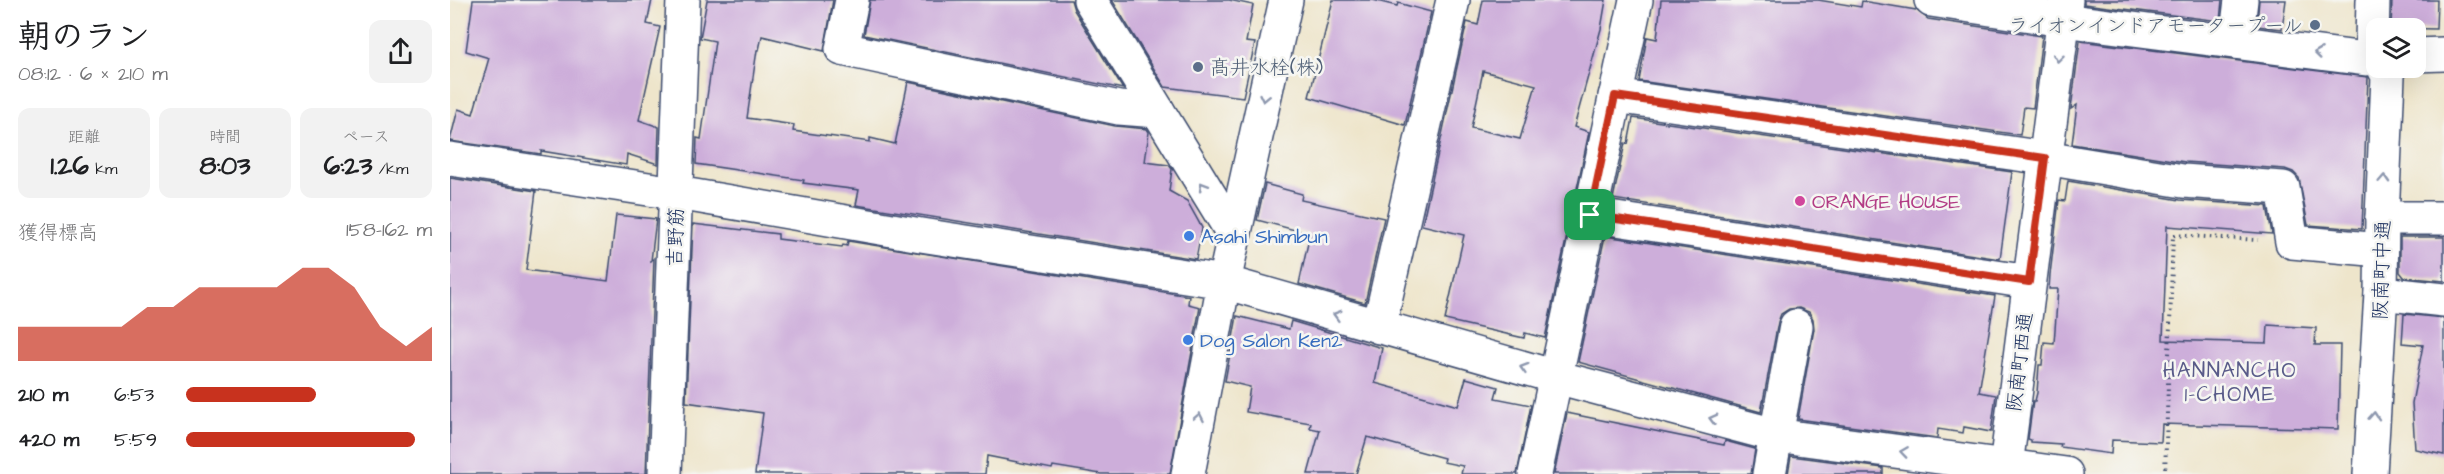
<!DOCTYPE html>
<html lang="ja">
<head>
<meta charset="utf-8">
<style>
	:root { --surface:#fff; --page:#f2f2f2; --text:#202124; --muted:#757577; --accent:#c8321e }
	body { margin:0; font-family:"Architects Daughter","Klee One",sans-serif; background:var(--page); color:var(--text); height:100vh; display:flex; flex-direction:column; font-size:22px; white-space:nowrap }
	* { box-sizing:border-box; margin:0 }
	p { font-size:20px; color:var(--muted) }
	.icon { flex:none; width:33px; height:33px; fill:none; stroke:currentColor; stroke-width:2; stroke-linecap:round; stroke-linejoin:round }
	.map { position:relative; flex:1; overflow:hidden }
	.drawer { display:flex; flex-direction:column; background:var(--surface); width:450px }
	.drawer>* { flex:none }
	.controls { position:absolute; left:1916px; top:18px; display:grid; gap:12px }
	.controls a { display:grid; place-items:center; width:60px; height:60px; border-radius:12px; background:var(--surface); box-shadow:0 6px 24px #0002; font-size:30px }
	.pin { position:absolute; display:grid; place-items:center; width:51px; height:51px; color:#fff; margin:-26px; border-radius:12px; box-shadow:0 3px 9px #0006 }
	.round { display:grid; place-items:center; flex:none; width:63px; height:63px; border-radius:12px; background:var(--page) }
	.overview { display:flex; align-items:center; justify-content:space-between; height:102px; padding:0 18px }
	h1 { font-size:33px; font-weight:700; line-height:45px }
	.figures { display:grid; grid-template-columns:repeat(3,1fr); gap:9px; height:102px; padding:6px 18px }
	.figures div { display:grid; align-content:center; border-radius:12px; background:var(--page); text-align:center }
	.figures b { font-size:26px; font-weight:700 }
	.figures small { font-size:16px; font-weight:400 }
	.figures p { font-size:16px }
	.chart { height:168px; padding:12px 18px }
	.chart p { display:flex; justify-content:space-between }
	.chart svg { width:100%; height:108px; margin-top:6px; fill:var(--accent); opacity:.7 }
	ul { padding:0 18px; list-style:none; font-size:20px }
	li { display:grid; grid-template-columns:96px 72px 1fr; align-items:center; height:45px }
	li i { height:15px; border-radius:8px; background:var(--accent) }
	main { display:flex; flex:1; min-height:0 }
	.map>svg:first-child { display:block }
	.building { fill:#cdaeda; fill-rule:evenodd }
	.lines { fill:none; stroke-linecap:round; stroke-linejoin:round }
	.minor-casing { stroke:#3b4a6e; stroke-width:36 }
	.path { stroke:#3b4a6e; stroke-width:4; stroke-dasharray:1.5 4.5; stroke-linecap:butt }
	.minor { stroke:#fff; stroke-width:33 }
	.oneway { stroke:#8d97ae }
	.route-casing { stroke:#fff; stroke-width:12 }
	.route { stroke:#c8321e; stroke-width:8 }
	.service-dot { fill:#5c6f8a; stroke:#f6f6f2; stroke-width:2 }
	.hotel-dot { fill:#d1479c; stroke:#f6f6f2; stroke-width:2 }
	.shop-dot { fill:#3f7fe0; stroke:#f6f6f2; stroke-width:2 }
	.labels { text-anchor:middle; stroke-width:5; stroke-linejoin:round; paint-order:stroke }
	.service-label { font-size:20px; fill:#4e5e75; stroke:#f6f6f2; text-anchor:end }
	.hotel-label { font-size:20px; fill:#b23c85; stroke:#f6f6f2; text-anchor:start }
	.shop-label { font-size:20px; fill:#366cbe; stroke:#f6f6f2; text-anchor:start }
	.street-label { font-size:20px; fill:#1b2f5e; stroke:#f6f6f2 }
	.neighbourhood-label { font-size:21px; letter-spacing:1.5px; fill:#595b89; stroke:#f6f6f2 }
</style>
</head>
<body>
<main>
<section class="drawer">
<div class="overview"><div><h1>朝のラン</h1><p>08:12 · 6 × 210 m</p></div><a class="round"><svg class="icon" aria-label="share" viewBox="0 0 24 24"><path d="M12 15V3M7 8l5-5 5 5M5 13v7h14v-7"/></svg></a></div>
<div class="figures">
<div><p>距離</p><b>1.26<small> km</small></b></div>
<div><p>時間</p><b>8:03</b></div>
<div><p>ペース</p><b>6:23<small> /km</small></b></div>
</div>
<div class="chart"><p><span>獲得標高</span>158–162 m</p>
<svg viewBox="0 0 160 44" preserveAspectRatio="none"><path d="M0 44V30L10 30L20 30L30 30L40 30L50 22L60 22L70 14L80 14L90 14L100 14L110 6L120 6L130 14L140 30L150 38L160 30V44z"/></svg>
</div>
<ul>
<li><b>210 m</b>6:53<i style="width:53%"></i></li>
<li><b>420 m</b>5:59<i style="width:93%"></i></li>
</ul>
</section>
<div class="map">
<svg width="1994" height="474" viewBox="0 0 1994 474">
	<rect width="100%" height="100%" fill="#f6f6f2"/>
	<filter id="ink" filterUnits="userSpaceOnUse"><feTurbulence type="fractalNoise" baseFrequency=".0167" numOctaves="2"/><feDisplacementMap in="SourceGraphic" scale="12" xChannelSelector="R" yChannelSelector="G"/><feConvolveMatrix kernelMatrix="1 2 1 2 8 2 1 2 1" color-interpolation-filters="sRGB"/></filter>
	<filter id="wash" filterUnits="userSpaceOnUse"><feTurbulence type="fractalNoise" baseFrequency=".008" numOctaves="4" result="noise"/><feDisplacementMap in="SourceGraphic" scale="24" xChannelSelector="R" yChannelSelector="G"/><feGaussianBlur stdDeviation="1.35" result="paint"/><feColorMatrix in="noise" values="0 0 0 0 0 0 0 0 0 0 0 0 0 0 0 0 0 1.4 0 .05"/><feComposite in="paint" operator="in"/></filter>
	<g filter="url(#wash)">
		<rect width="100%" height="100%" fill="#eee5cb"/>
		<g id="blocks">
			<g class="building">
				<polygon points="23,0 202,0 197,24 210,27 189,120 209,127 208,164 177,154 176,165 91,151 91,154 0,141 8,109 23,114 39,58 16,51"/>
				<polygon points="257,0 383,0 374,51 312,36 309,50 307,50 297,118 344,125 343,131 420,142 420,138 445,144 458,82 665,126 697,129 699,132 695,162 719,165 722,169 719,191 737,201 752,228 746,259 406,205 409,190 353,183 354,180 246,164 247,138 251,139 265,41 250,38"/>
				<polygon points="420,0 621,0 624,10 673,89 414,35"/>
				<polygon points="662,0 779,0 803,5 796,42 805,43 793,97 715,87"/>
				<polygon points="883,0 923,0 947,6 948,3 981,12 955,125 859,97"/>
				<path d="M1033,0h123l-5,29 -27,98 15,5 -44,206 -20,-5 -1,5 -79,-18 19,-85 -42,-10 45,-203 11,3zM1033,71l53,14 -16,54 -49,-11z"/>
				<polygon points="1211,0 1368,0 1411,7 1412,1 1466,10 1478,19 1592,36 1583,108 1574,107 1570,135 1189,81 1197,37 1207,39"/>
				<polygon points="1634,0 1772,0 1770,21 1634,4"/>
				<polygon points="1809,0 1836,0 1832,29 1807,26"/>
				<polygon points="1942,0 1987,0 1986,29 1941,28"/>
				<polygon points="1630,41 1918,77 1912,229 1858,225 1849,178 1843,172 1835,169 1735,162 1622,144 1627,105 1621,109"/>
				<polygon points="1183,118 1562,172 1550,259 1163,199 1175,143 1178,144"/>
				<polygon points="0,178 86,191 76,270 158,281 166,215 206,219 201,261 204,258 196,474 0,474"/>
				<polygon points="1618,181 1730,200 1817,206 1822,234 1717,226 1713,340 1817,343 1818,325 1866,328 1865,345 1890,345 1888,429 1712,424 1711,442 1662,440 1661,454 1610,447 1611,444 1581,442 1581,440 1578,439 1583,401 1585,401 1587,393 1589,365 1592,365 1594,342 1604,343 1608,289 1599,289 1600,275 1609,200 1615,201"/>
				<polygon points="815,184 852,194 851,200 934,218 915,303 849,284 860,234 807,220"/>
				<polygon points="243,224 328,234 328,239 392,247 393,245 397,246 398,241 739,296 738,304 750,307 720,474 651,474 603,466 602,469 537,456 535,474 305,474 313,413 236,402"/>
				<polygon points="1155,236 1545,296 1529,392 1546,395 1541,432 1514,427 1513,433 1488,429 1487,438 1348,419 1364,329 1363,319 1359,312 1349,308 1339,309 1331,314 1328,322 1311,412 1128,362"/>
				<polygon points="1950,237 1994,237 1994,281 1954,277 1950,272"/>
				<polygon points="1954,314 1994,318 1994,455 1965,449 1962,403 1973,345 1952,343"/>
				<polygon points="787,316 839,329 841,321 932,348 925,383 1008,406 1016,378 1048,387 1045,398 1081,405 1067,474 1011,474 1013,466 993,462 994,458 917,437 906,474 858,474 870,430 860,428 861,423 796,412 800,387 775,381"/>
				<polygon points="1117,413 1274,445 1275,441 1305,449 1301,474 1104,474"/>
				<polygon points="1341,456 1433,468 1433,474 1338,474"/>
			</g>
		</g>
	</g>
	<g filter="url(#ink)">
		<use href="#blocks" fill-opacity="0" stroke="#3b4a6e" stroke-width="1.5"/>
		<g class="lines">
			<g class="minor-casing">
				<g id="minor">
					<polyline points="402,0 392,49 669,108 708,111"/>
					<polyline points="640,0 784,235"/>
					<polyline points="1481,0 1613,20 1916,59 1926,56"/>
					<polyline points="1923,0 1922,41 1926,50"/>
					<polyline points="1786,42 1791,0"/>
					<polyline points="1965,55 1994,54"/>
					<polyline points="1165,96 1595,158 1733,181 1833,188 1842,242 1931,250"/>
					<polyline points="0,159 245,196 471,235 774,282 1106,377 1325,435 1616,474"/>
					<polyline points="1140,215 1579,282"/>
					<polyline points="1932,218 1994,218"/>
					<polyline points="1931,293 1994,300"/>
					<polyline points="929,327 1003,0"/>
					<polyline points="215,474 233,0"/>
					<polyline points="738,474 774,282 836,0"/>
					<polyline points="1085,474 1186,0"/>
					<polyline points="1319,474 1346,326"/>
					<polyline points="1555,474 1616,0"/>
					<polyline points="1920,474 1931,293 1932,218 1938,76 1934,68"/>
				</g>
			</g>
			<polyline class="path" points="1715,474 1723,235 1808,240"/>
			<use href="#minor" class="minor"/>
		</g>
		<defs><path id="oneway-chevron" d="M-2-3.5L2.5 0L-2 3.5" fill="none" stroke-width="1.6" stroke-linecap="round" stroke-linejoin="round" transform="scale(1.5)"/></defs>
		<g class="oneway">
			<use href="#oneway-chevron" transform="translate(1868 53) rotate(-173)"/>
			<use href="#oneway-chevron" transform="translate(1608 58) rotate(97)"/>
			<use href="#oneway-chevron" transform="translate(814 98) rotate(102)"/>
			<use href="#oneway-chevron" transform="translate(1934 179) rotate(-87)"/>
			<use href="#oneway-chevron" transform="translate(753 186) rotate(-121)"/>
			<use href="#oneway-chevron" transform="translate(887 315) rotate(-164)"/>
			<use href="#oneway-chevron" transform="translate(1074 368) rotate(-164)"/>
			<use href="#oneway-chevron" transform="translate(1924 416) rotate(-86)"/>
			<use href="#oneway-chevron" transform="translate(749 417) rotate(-79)"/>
			<use href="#oneway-chevron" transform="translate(1263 419) rotate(-165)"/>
			<use href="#oneway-chevron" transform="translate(1454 452) rotate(-172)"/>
		</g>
	</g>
	<g class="lines" filter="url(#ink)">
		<g class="route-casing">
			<polygon id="route" points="1165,96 1595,158 1579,282 1140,215"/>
		</g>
		<use href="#route" class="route"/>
	</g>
	<g class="service-dot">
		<circle cx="1865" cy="25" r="6"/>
		<circle cx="748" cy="67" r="6"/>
	</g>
	<circle class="hotel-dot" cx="1350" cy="201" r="6"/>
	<g class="shop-dot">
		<circle cx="739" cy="236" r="6"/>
		<circle cx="738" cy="340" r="6"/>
	</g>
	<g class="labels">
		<g class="service-label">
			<text x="1853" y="32">ライオンインドアモータープール</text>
			<text x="760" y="74" text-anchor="start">髙井水栓(株)</text>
		</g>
		<g class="hotel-label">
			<text x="1362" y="208">ORANGE HOUSE</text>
		</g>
		<g class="shop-label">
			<text x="751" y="243">Asahi Shimbun</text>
			<text x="750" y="347">Dog Salon Ken2</text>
		</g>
		<g class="street-label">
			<text transform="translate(225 237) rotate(-88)" y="7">吉野筋</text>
			<text transform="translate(1931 270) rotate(-88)" y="7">阪南町中通</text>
			<text transform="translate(1569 362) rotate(-83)" y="7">阪南町西通</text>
		</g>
		<g class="neighbourhood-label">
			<text x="1780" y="377">HANNANCHO<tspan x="1780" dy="24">1-CHOME</tspan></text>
		</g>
	</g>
</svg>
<div class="controls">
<a><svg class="icon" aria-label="layers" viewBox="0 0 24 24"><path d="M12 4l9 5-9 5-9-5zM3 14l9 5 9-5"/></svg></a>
</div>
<div class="pin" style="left:1140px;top:215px;background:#1e9e55"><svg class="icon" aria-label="arrive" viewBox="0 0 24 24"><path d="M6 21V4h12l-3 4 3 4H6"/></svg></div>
</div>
</main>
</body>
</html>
